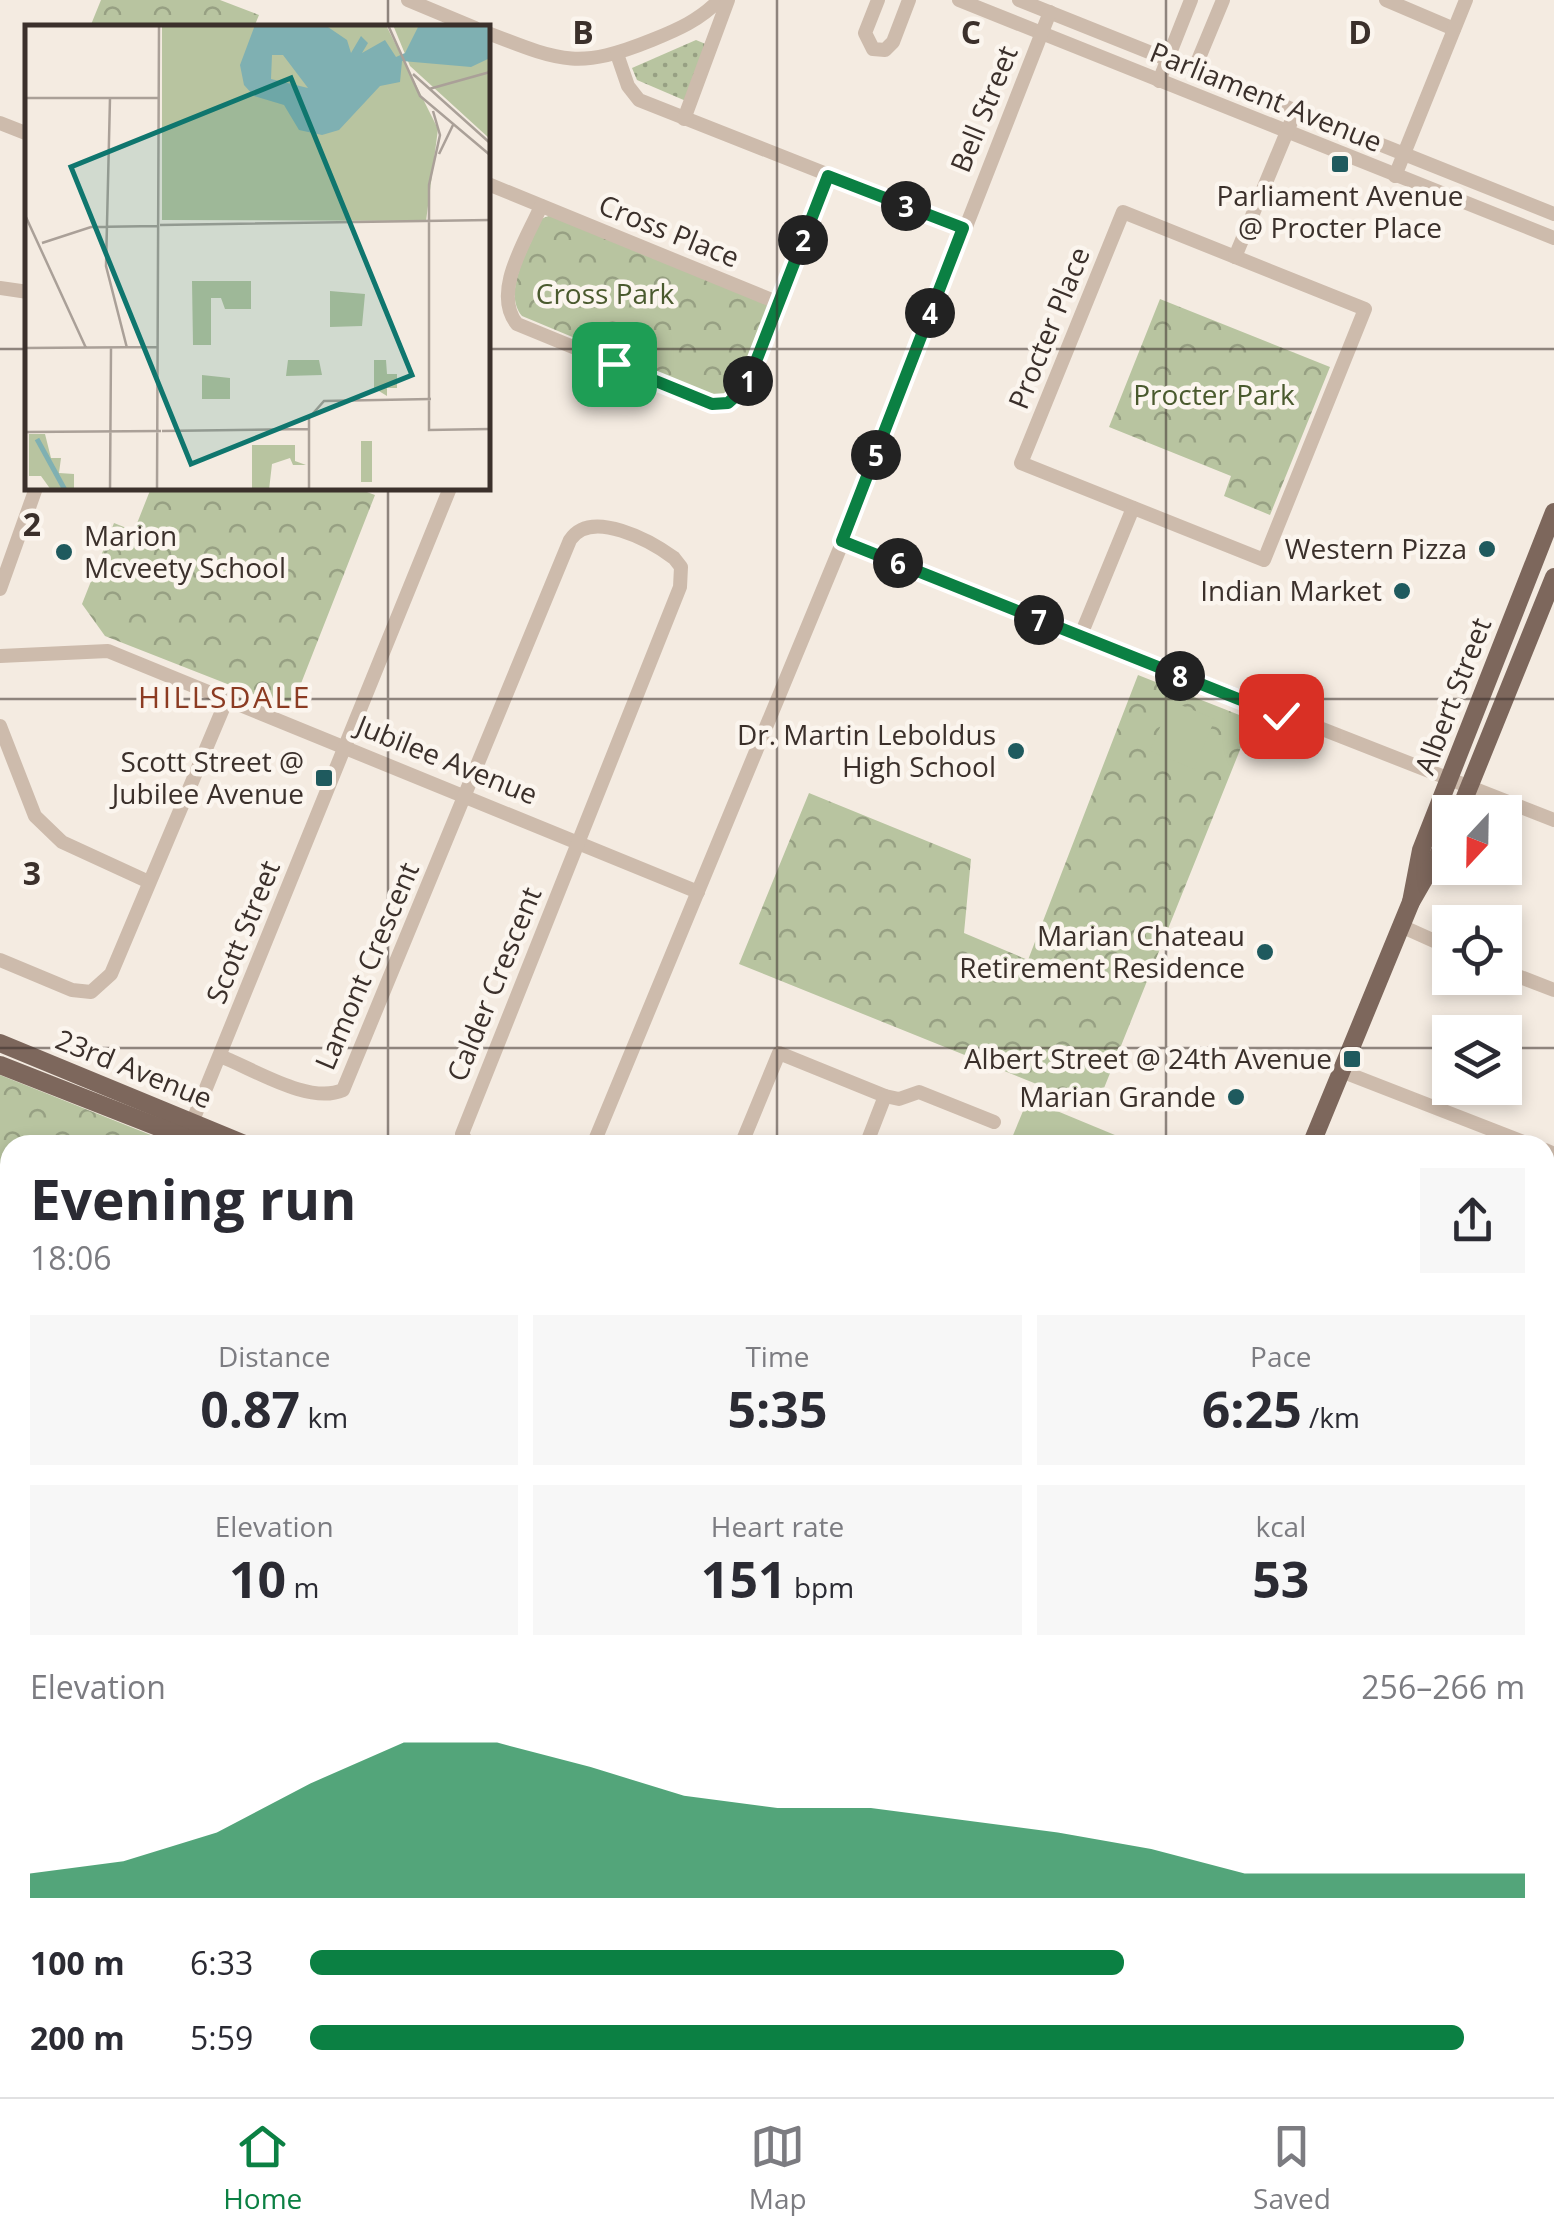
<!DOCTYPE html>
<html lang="en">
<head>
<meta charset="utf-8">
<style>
	:root { --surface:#fff; --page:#f7f7f7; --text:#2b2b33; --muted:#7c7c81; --line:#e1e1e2; --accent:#0b8043 }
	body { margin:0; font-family:"Open Sans",sans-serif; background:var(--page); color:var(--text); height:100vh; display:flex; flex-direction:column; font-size:38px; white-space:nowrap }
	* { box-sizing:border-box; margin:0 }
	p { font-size:32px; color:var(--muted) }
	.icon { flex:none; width:55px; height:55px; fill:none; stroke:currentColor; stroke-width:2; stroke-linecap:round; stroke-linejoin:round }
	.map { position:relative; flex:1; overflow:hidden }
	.details { position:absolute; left:0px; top:1135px; width:1555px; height:962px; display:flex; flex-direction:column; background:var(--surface); border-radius:30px 30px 0 0; box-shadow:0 5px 15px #0003 }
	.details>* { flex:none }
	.needle { width:65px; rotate:202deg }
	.controls { position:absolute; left:1432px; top:795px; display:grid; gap:20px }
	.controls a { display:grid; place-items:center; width:90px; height:90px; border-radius:0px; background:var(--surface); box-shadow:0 5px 15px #0003; font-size:50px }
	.pin { position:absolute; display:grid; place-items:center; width:85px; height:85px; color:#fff; margin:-42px; border-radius:20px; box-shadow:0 5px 15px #0006 }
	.km { position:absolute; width:50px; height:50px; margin:-25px; border-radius:50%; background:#222; color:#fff; font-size:28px; line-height:50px; text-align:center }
	.round { display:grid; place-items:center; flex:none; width:105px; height:105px; border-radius:0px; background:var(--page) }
	.summary { display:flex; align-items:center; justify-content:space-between; height:170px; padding:0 30px }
	h1 { font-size:55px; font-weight:700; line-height:75px }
	.figures { display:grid; grid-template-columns:repeat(3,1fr); gap:15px; height:170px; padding:10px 30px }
	.figures div { display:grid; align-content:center; border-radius:0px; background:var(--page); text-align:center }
	.figures b { font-size:50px; font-weight:700 }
	.figures small { font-size:28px; font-weight:400 }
	.figures p { font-size:28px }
	.chart { height:280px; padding:20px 30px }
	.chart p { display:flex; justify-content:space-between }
	.chart svg { width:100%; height:180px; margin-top:10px; fill:var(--accent); opacity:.7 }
	ul { padding:0 30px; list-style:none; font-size:32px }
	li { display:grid; grid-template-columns:160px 120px 1fr; align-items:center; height:75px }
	li i { height:25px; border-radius:12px; background:var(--accent) }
	.dock { display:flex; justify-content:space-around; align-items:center; height:140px; border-top:2px solid var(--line); background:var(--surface); font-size:28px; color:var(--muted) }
	.dock a { display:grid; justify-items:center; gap:5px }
	.dock .active { color:var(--accent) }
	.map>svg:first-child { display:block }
	.grass { fill:url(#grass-dots) }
	.forest { fill:url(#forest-crowns) }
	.garden { fill:#b8c4a0 }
	.water { fill:url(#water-waves) }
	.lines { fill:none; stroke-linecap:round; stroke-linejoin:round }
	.stream { stroke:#7fb0b2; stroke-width:2.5 }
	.minor { stroke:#cdbbac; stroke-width:14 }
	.major { stroke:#7d675c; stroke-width:18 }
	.route-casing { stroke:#fff; stroke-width:20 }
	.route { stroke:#0b8043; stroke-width:12 }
	.grid { fill:none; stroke:#3b302b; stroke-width:2.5; stroke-opacity:0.55 }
	.poi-dot { fill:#1f5a5e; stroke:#fbf5ee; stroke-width:4 }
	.labels { text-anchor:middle; stroke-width:9; stroke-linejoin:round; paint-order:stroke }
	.street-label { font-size:28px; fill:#3b302b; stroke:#fbf5ee }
	.poi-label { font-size:28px; fill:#3b302b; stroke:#fbf5ee; text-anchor:end }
	.park-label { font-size:28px; fill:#4a5a2e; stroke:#fbf5ee }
	.neighbourhood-label { font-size:30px; letter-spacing:2.5px; fill:#8c3b22; stroke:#fbf5ee }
	.inset-river { fill:none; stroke:#7fb0b2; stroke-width:5 }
	.inset-road { fill:none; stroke:#aaa098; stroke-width:2.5 }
	.view { fill:#0f766e; fill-opacity:0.15; stroke:#0f766e; stroke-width:5 }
	.inset-edge { fill:none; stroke:#3b302b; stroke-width:5 }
	.grid-label { font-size:32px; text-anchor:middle; font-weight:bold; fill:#3b302b; stroke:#fbf5ee; stroke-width:9; stroke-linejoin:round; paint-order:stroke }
</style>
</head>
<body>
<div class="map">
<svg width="1554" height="2097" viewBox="0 0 1554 2097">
	<defs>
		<pattern id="grass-dots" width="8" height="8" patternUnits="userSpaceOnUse" patternTransform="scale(2.5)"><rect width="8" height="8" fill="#b8c4a0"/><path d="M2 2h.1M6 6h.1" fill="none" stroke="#97a083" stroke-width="1.8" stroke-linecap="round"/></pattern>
		<pattern id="forest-crowns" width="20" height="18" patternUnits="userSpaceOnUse" patternTransform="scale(2.5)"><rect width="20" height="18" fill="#b8c4a0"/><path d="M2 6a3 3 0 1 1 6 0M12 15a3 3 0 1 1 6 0" fill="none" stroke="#97a083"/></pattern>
		<pattern id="water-waves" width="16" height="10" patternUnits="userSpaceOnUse" patternTransform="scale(2.5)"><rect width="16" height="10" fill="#7fb0b2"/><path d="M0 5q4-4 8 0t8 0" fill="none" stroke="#699091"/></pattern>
	</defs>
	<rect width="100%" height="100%" fill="#f4ebe1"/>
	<polygon class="grass" points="696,40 708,45 686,101 637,80 632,68"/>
	<g class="forest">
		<polygon points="101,0 220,0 259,15 254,27 90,27"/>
		<path d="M551,215l214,87 6,11c-12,27 -22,84 -57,83l-192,-80c-21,-25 9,-70 19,-97z"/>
		<polygon points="1160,299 1330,367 1270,515 1224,496 1231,476 1109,427"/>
		<polygon points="151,488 356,488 375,495 291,709 105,636 82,604 114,523 134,531"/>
		<polygon points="1138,675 1252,720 1096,1108 739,964 809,793 971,859 964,933 1028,960"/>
		<polygon points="0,1075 176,1145 10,1145 10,2088 913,2088 909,2097 0,2097"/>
	</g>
	<g class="garden">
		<polygon points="1171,701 1215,719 1194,769 1150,751"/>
		<polygon points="1028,1099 1139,1145 1009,1145"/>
	</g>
	<g class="water">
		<polygon points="0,1702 10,1708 10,2073 0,2065"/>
		<polygon points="32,2088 279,2088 284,2097 55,2097"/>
	</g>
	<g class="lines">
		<polyline class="stream" points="0,1188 10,1192"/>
		<g class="minor">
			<polyline points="408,0 475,28"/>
			<polyline points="878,0 865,33 873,49 885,50 893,42 909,0"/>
			<polyline points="959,0 1554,238"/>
			<polyline points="1019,0 1554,214"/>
			<polyline points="1386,0 1454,29"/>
			<path d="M488,33c72,28 90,37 164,7 25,-10 48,-20 67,-40"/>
			<polyline points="617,54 628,86 639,100 963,228"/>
			<polyline points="1194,70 1223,0"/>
			<polyline points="1159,81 1191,0"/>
			<polyline points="684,119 728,0"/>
			<polyline points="0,123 28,134"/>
			<polyline points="1395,176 1466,0"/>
			<polyline points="488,184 779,303"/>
			<path d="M541,206c-14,33 -50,86 -24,118l195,80 16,-1 18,-16 82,-211"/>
			<polygon points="1123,212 1365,309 1264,560 1021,463"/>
			<polyline points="1235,257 1296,110"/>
			<polyline points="0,288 28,292"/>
			<polyline points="843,541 1554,820"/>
			<polyline points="0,589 36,488"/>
			<polyline points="1080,637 1133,508"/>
			<polyline points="0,656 108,651 698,892"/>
			<polyline points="0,726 35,816 62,842 149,882"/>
			<polyline points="1401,926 1450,948"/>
			<polyline points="0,960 72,990 91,992 111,974 227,699"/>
			<polyline points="1505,971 1554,990"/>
			<path d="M220,1056c34,13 89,49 123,34l227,-550c21,-32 81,1 104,18l7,9 -1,20 -218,547 7,11"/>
			<polyline points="1341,1071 1531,1145"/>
			<polyline points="189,1130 450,488"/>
			<polyline points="593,1145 843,541 1050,12"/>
			<polyline points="741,1145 779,1053 885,1096 899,1099 919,1092 994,1122"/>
			<polyline points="866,1145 885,1096"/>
			<polyline points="1545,1150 1554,1154"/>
			<polyline points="1545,1308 1554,1311"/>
			<polyline points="1545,1490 1554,1472"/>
			<polyline points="0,1627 10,1629"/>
			<polyline points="1545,1673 1554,1676"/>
			<polyline points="1545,1824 1554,1825"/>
			<polyline points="1092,2088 1115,2097"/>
			<polyline points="444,2097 448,2088"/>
			<polyline points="772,2097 776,2088"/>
			<polyline points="1276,2097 1280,2088"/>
			<polyline points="1446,2097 1450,2088"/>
		</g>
		<g class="major">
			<polyline points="1459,812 1554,577"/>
			<polyline points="1411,902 1421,850 1554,512"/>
			<polyline points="0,1043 247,1145"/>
			<polyline points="0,1065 204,1145"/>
			<polyline points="1311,1145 1411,902 1450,834"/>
			<polyline points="930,2097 933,2088"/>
		</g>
	</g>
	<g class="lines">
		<g class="route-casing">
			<polyline id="route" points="614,364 712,404 728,403 746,387 828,176 963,228 842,541 1281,716"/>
		</g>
		<use href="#route" class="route"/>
	</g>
	<path class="grid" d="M388,0v28M777,0v1145M1166,0v1145M0,349h28M488,349h1066M388,488v657M0,699h1554M0,1048h1450M1505,1048h49M0,1398h10M1545,1398h9M0,1748h10M1545,1748h9M388,2088v9M777,2088v9M1166,2088v9"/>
	<g class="poi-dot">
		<rect x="1330" y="154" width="20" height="20" rx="5"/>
		<circle cx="1487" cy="549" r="10"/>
		<circle cx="64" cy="552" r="10"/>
		<circle cx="1402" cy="591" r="10"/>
		<circle cx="1016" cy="751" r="10"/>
		<rect x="314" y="768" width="20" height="20" rx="5"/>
		<circle cx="1265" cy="952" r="10"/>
		<rect x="1342" y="1049" width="20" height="20" rx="5"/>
		<circle cx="1236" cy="1097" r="10"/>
	</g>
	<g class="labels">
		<g class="street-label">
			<text transform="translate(1266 97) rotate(22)" y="10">Parliament Avenue</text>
			<text transform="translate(984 109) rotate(-68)" y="10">Bell Street</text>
			<text transform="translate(669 231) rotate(22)" y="10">Cross Place</text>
			<text transform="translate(1049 328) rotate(-68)" y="10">Procter Place</text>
			<text transform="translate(1453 696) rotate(-69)" y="10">Albert Street</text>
			<text transform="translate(447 760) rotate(22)" y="10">Jubilee Avenue</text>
			<text transform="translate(243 932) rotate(-68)" y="10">Scott Street</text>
			<text transform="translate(367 966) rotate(-67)" y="10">Lamont Crescent</text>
			<text transform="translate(494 984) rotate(-68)" y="10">Calder Crescent</text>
			<text transform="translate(134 1069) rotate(22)" y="10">23rd Avenue</text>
		</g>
		<g class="poi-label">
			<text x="1340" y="206" text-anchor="middle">Parliament Avenue<tspan x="1340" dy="32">@ Procter Place</tspan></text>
			<text x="84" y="546" text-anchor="start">Marion<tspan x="84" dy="32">Mcveety School</tspan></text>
			<text x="1467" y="559">Western Pizza</text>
			<text x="1382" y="601">Indian Market</text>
			<text x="996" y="745">Dr. Martin Leboldus<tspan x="996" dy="32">High School</tspan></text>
			<text x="304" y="772">Scott Street @<tspan x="304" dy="32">Jubilee Avenue</tspan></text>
			<text x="1245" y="946">Marian Chateau<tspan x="1245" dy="32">Retirement Residence</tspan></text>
			<text x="1332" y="1069">Albert Street @ 24th Avenue</text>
			<text x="1216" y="1107">Marian Grande</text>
		</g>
		<g class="park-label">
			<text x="605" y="304">Cross Park</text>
			<text x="1214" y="405">Procter Park</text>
		</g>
		<g class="neighbourhood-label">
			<text x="225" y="708">HILLSDALE</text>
		</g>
	</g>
	<g transform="translate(25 25)">
		<rect width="465" height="465" fill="#f4ebe1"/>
		<path d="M137,0h224l52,104 -12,92 -264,-1zM368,0h97v114l-80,-73zM167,256h59v28h-26l-4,-11h-10v47h-18zM305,266l35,3 -3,32 -32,1zM263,335h31l3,15 -36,1zM349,335h12l1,14h10v14h-10v8l-13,-8zM177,350l28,3v21h-28zM4,409h16l6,24h10l-2,15 15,1v16h-23l-10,-14h-12zM336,416h11v41h-11zM227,420h43v16l11,4h-13l-3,-7 -18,6 -3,26h-17z" fill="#b8c4a0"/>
		<path d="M230,0h70l22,15 4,13 10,-17 7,7 -6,10 23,-13 11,17 9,-4 14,-28h71v33l-19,9 -69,-6 -2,21 -20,4 -41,44 -17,5 -23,-5 -15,-25 -30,-9 -10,-11 -4,-20zM247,30h11l25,33 -37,-9z" fill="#7fb0b2" fill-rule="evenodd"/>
		<path class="inset-river" d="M12,414l28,51"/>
		<path class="inset-road" d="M363,0l32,71 70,59M388,49l77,69M404,64l61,-17M0,73h134M85,73l-4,168 21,82M408,86l7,24 -11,50v245l61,-1M414,129l14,-29M0,190l61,133M135,200l330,-5M17,218l49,-16 67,-1M0,323l133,-1M137,406l146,-2M0,407l136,-1M85,465l1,-142M132,465l2,-465M284,465v-72l15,-17 107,-2"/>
		<path class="view" d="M266,53l121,297 -221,89 -120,-297z"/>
		<rect width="465" height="465" class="inset-edge"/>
	</g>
	<g class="grid-label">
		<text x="583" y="44">B</text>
		<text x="971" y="44">C</text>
		<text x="1360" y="44">D</text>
		<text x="32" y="536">2</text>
		<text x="32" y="885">3</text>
	</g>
</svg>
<div class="controls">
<a><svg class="needle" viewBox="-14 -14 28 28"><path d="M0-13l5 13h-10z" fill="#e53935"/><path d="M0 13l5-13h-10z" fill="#7c7c81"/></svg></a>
<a><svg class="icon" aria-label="locate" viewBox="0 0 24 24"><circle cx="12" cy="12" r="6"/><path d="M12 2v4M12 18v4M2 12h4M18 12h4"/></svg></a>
<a><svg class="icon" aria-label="layers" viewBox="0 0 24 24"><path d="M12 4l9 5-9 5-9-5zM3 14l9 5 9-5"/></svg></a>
</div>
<div class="pin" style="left:614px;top:364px;background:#1e9e55"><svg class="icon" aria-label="arrive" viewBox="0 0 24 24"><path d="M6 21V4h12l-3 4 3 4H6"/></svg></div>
<div class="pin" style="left:1281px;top:716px;background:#d93025"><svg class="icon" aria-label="check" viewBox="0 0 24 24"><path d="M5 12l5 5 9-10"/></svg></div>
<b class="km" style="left:748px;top:381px">1</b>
<b class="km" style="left:803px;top:240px">2</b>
<b class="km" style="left:906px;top:206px">3</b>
<b class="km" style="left:930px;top:313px">4</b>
<b class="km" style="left:876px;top:455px">5</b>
<b class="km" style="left:898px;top:563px">6</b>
<b class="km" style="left:1039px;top:620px">7</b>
<b class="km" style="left:1180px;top:676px">8</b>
<section class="details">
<div class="summary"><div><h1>Evening run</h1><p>18:06</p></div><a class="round"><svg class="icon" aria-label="share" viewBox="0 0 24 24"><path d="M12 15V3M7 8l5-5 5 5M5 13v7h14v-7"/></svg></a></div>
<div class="figures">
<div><p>Distance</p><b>0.87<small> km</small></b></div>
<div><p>Time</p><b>5:35</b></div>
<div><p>Pace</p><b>6:25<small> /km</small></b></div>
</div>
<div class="figures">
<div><p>Elevation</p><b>10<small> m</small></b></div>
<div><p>Heart rate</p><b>151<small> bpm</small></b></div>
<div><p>kcal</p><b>53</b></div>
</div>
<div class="chart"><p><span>Elevation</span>256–266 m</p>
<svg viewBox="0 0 160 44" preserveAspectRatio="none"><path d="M0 44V38L10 35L20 28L30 16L40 6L50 6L60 12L70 19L80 22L90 22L100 25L110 28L120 32L130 38L140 38L150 38L160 38V44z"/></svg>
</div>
<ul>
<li><b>100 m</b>6:33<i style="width:67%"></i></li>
<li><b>200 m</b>5:59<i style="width:95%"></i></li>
</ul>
</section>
</div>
<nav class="dock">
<a class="active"><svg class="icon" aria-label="home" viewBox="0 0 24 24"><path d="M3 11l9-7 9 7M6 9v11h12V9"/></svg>Home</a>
<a><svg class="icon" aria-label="map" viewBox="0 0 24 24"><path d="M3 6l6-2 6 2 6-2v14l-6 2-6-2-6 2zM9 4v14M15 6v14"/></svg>Map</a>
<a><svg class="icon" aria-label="saved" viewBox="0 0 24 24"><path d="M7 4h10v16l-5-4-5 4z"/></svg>Saved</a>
</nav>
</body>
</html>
